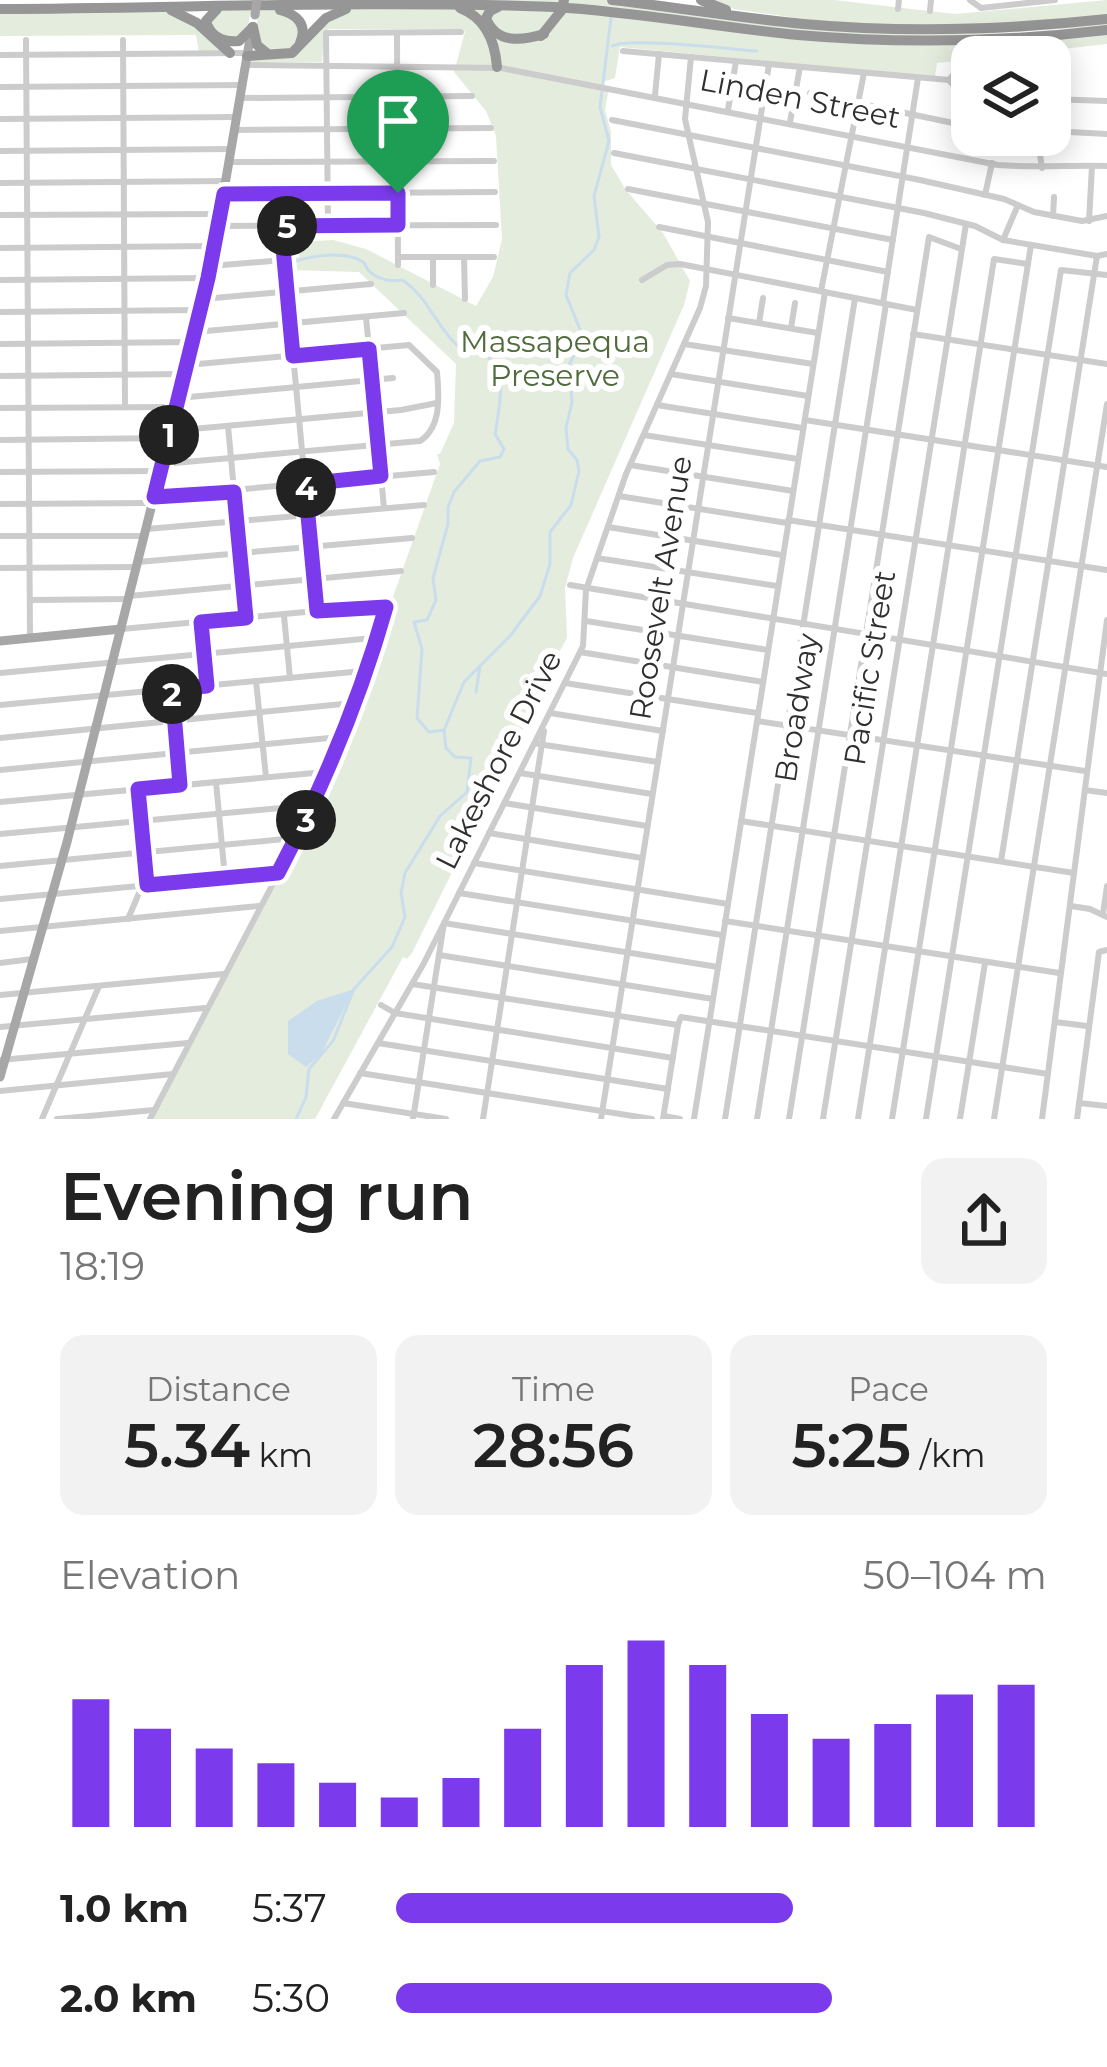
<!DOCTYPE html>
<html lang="en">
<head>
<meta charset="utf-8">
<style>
	:root { --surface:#fff; --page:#f2f2f2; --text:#222; --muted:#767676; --accent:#7c3aed }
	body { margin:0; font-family:Montserrat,sans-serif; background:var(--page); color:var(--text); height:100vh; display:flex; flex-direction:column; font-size:45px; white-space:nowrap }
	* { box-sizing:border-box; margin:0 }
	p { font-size:39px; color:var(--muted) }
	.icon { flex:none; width:66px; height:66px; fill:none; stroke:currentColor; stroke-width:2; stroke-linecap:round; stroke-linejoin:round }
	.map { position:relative; height:1119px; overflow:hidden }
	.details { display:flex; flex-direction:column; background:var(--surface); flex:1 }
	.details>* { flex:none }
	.controls { position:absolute; left:951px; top:36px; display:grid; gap:24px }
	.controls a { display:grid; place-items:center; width:120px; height:120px; border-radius:24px; background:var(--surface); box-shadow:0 6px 30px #0003; font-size:60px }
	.pin { position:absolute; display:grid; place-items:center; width:102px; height:102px; color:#fff; margin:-123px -51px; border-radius:50% 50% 50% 0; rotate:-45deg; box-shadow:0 0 12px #0007 }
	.pin .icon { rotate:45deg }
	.km { position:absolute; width:60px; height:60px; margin:-30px; border-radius:50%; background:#222; color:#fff; font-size:33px; line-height:60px; text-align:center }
	.round { display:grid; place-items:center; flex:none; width:126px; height:126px; border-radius:24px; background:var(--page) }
	.headline { display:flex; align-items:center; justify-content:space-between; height:204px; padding:0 60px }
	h1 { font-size:66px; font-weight:600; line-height:90px }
	.figures { display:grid; grid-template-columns:repeat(3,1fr); gap:18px; height:204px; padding:12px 60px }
	.figures div { display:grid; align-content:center; border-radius:24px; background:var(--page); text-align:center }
	.figures b { font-size:60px; font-weight:600 }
	.figures small { font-size:33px; font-weight:400 }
	.figures p { font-size:33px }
	.chart { height:336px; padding:24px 60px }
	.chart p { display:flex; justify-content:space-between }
	.chart svg { width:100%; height:216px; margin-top:12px; stroke:var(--accent); stroke-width:6 }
	ul { padding:0 60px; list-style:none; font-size:39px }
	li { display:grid; grid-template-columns:192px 144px 1fr; align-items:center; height:90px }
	li i { height:30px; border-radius:15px; background:var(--accent) }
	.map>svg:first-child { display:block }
	.green { fill:#e4ecdd }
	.water { fill:#c9ddec }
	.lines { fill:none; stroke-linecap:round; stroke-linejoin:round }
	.stream { stroke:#c9ddec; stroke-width:3 }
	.minor { stroke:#ccc; stroke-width:6 }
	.major { stroke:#a7a7a7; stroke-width:9 }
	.highway { stroke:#969696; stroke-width:10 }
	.major-bridge { stroke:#a7a7a7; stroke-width:9 }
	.highway-bridge { stroke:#969696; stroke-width:10 }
	.route-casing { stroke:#fff; stroke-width:24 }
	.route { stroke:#7c3aed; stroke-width:15 }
	.labels { text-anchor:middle; stroke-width:12; stroke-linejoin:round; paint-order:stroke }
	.street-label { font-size:30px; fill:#2f2f2f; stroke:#fff }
	.park-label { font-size:30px; fill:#506b3c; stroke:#fff }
</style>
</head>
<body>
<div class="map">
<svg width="1107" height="1119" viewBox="0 0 1107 1119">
	<rect width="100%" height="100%" fill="#fff"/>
	<g class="green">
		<polygon points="262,0 606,0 888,30 1107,20 1107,26 858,42 1107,33 1107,44 937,63 935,77 620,47 615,78 603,82 604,87 609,88 605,110 611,132 611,165 626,190 663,233 690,281 684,305 573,558 565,588 567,638 537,692 540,695 412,953 407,959 403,957 315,1119 153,1119 324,792 440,464 437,454 440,454 454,423 456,364 359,272 289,270 287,259 299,257 299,242 333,240 366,249 476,306 493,277 502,239 496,136 486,111 454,72 465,32 463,29 331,29 325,30 322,62 251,62 251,58 283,58 320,25 350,9 456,1"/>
		<path d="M705,0h129l121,14 152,-14v15c-111,10 -227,17 -338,-1 -22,-3 -44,-5 -64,-14z"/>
		<polygon points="167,10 181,14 222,51 199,52 196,35 0,36 0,11"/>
		<polygon points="217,10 282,10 292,14 302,33 293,49 281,53 261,47 255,32 259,14 250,14 248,29 234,41 210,28 212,12"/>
	</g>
	<polygon class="water" points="354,989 321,1054 306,1067 288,1054 288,1021 317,1001"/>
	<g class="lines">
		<g class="stream">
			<path d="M612,46c17,-9 117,3 145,5"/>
			<path d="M296,261c19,-6 51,-10 67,1 3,2 3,6 5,8 9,10 25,12 34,10 26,16 34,47 56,66 13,10 33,5 40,22 6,17 0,49 -3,66l9,15 -4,8 -20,4 -26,31 -6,15v17l-15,54 3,22 -9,20 -13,2 8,27 -5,69 12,14 15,-2"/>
			<polyline points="476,692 480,666"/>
			<polyline points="296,1119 306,1097 309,1069 333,1041 354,989 392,947 405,917 401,893 405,873 440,816 467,792 471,758 455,757 446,748 444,730 464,682 510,636 540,596 550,564 550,532 571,505 579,471 577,460 568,449 566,428 572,402 569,365 583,337 566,295 570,273 594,250 599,237 594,196 609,141 600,107 611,18"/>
		</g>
		<g class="minor">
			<polyline points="970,0 981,8 1055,0"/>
			<polyline points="898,9 899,0"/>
			<polyline points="930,11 931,0"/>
			<polyline points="397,34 398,265"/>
			<polyline points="26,40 30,638"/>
			<polyline points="123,40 125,407"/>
			<polyline points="623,51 949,80 960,66 972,63"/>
			<polyline points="0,55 248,53"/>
			<path d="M246,65l255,3 497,97c37,3 72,0 109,1"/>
			<polyline points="949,80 960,93 972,95"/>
			<polyline points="0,87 242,85"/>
			<polyline points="810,93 972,127"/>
			<polyline points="655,95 659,54"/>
			<polyline points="240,98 472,96"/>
			<polyline points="1050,99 1107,101"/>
			<polyline points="728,110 736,61"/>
			<polyline points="0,119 237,117"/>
			<polyline points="612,120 920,180 1004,199 1034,212 1082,221 1107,216"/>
			<polyline points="790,122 800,67"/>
			<polyline points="236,130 491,128"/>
			<polyline points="1050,131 1107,134"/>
			<polyline points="1013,135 1024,135"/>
			<polyline points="1037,135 1042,168"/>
			<polyline points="0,151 231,149"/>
			<polyline points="614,153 924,213 975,226 1003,240 1097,256 1107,254"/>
			<polyline points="229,162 494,161"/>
			<polyline points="0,183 226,181"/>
			<polyline points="628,189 893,240"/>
			<polyline points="224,194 495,192"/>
			<polyline points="985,195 992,163"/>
			<polyline points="0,215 220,214"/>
			<polyline points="1053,216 1054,197"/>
			<polyline points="1089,221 1092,166"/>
			<polyline points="218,226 496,225"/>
			<polyline points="281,226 317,611"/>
			<polyline points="328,226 326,33 461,32"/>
			<polyline points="659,227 888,272"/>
			<polyline points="1003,240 1018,205"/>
			<polyline points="0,248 214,246"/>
			<polyline points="398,257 494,257"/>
			<polyline points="433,257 433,285"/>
			<polyline points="464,257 465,299"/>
			<polyline points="211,266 284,260"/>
			<polyline points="0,280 209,278"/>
			<polyline points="642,280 667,265 680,264 917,310"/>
			<polyline points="821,291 864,73"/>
			<polyline points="203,299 371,284"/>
			<polyline points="883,303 918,78"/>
			<polyline points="0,312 201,310"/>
			<polyline points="366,317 384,508"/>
			<polyline points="728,318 818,333"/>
			<polyline points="759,323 763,298"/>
			<polyline points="791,328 795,303"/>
			<polyline points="195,332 404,313"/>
			<polyline points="913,334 1107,364"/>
			<polyline points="0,344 193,342"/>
			<polyline points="684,344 813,364"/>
			<polyline points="671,374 808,396"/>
			<polyline points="0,376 185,374"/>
			<polyline points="179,398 393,378"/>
			<polyline points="657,405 802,428"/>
			<polyline points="0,408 176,407"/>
			<polyline points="805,420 1107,467"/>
			<polyline points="228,426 246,618"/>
			<polyline points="170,431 401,410 437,403"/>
			<polyline points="644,435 798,459"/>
			<polyline points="0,440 169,438"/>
			<path d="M163,464l257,-23c22,-14 19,-46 17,-69l-28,-27 -222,20"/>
			<polyline points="630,465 793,491"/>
			<polyline points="0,472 160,471"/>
			<polyline points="619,496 787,523"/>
			<polyline points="154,497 434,472"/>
			<polyline points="0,504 153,503"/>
			<polyline points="788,520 1107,570"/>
			<polyline points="608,527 782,555"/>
			<polyline points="147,529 424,505"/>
			<polyline points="0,536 144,536"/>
			<polyline points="597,558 777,586"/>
			<polyline points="138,562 412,538"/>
			<polyline points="0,568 137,567"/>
			<polyline points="570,585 1107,674"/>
			<polyline points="129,596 401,571"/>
			<polyline points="30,600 129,599"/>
			<polyline points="284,616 290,678"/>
			<polyline points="586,621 768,650"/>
			<polyline points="201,622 207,686"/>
			<polyline points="122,629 381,605 386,609 314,805 150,1119"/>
			<polyline points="580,652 763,682"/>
			<polyline points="0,673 373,638"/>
			<polyline points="256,681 266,777"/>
			<polyline points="565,683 757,713"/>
			<polyline points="171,689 180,785"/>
			<polyline points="0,705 363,671"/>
			<polyline points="550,713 663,731"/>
			<polyline points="757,721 1085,771"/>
			<polyline points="0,738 353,703"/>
			<polyline points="538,744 658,762"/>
			<polyline points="0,770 340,737"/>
			<polyline points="520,773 652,794"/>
			<polyline points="216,782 225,878"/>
			<polyline points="138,789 147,885"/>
			<polyline points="1085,790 1107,793"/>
			<polyline points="0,802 325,772"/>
			<polyline points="504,803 647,826"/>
			<polyline points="741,821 1074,873"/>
			<polyline points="489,833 642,858"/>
			<polyline points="0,834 313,805"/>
			<polyline points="1001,861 1097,256"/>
			<polyline points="474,863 728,904"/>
			<polyline points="0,866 295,838"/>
			<polyline points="459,893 722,935"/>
			<polyline points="0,899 277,873"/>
			<polyline points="1071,906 1090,909 1107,917"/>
			<polyline points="1103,914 1107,886"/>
			<polyline points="128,919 142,886"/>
			<polyline points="725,921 1059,973"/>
			<polyline points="0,931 259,906"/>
			<polyline points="439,955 713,999"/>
			<polyline points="0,963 32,959"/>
			<polyline points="412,984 678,1025"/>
			<polyline points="0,995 223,974"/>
			<polyline points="381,1005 395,1013 673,1058"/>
			<polyline points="1055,1022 1087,1026"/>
			<polyline points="678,1025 681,1017 1048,1074"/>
			<polyline points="0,1027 205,1008"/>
			<polyline points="378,1043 668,1089"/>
			<polyline points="0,1060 188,1043"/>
			<polyline points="360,1073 652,1119"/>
			<polyline points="0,1091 173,1074"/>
			<polyline points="343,1103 446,1119"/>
			<polyline points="1079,1103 1107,1106"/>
			<polyline points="664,1116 680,1119"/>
			<polyline points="42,1119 99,986"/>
			<polyline points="57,1119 154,1110"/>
			<polyline points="334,1119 424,963 583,646 586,590 626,474 700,308 706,286 708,222 685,119 691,57"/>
			<polyline points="413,1119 444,923 718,967"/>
			<polyline points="483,1119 544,731"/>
			<polyline points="601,1119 769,64"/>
			<polyline points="663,1119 678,1025"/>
			<polyline points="694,1119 825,292"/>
			<polyline points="725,1119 855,298"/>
			<polyline points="757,1119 886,304"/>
			<polyline points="789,1119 929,237 961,249"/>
			<polyline points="823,1119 966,224"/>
			<polyline points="858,1119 994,259 1028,264"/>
			<polyline points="892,1119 1031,245"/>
			<polyline points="926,1119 1061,270 1107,275"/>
			<polyline points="960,1119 985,963"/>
			<polyline points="994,1119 1107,404"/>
			<polyline points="1042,1119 1107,620"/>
			<polyline points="1077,1119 1099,952 1107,950"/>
		</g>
		<g class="major">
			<polyline points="0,641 121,629"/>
			<polyline points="0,1077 67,842 209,278 252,27"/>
		</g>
		<g class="highway">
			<path d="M612,0c64,7 127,18 192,24 100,9 202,6 303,-5"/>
			<polyline points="701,0 726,10"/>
			<path d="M498,7l-8,4 -4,7c10,26 35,23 58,16"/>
			<path d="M460,8c26,10 35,33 37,59"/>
			<path d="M0,9c184,-1 370,-9 555,-2 81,5 162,20 243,28 103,9 206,7 309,-5"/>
			<path d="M217,9l-11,12c4,15 17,22 33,20l14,-14"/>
			<polyline points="171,10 197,23 230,53"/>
			<path d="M280,10c17,4 28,15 20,33"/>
			<polyline points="253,27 257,45 268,54"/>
			<polyline points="541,36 561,11"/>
			<polyline points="247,56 292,53 326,18 346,9"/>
		</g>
		<polyline class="major-bridge" points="255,15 257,0"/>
		<polyline class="highway-bridge" points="561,11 564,0"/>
	</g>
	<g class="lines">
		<g class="route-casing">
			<path id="route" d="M398,193v32l-117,1 12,130 76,-7 12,127 -76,8 12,127 69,-4c-26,92 -64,182 -108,266l-131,12 -9,-96 42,-4 -8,-96 35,-3 -6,-64 45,-4 -12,-126 -80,5 54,-219 16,-84z"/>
		</g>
		<use href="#route" class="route"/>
	</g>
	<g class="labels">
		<g class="street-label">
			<text transform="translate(800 99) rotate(11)" y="10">Linden Street</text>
			<text transform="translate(661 588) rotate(-81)" y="10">Roosevelt Avenue</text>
			<text transform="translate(870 668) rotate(-81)" y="10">Pacific Street</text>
			<text transform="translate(797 708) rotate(-81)" y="10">Broadway</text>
			<text transform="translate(499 760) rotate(-63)" y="10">Lakeshore Drive</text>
		</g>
		<g class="park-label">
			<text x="555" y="352">Massapequa<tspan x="555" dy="34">Preserve</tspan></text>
		</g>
	</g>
</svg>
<div class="controls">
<a><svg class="icon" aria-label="layers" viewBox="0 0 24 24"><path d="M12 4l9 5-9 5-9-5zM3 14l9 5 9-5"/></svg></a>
</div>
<div class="pin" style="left:398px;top:193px;background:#1e9e55"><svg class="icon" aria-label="arrive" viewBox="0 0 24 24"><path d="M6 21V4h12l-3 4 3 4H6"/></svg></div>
<b class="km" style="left:169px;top:435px">1</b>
<b class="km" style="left:172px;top:694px">2</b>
<b class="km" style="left:306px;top:820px">3</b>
<b class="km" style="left:306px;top:488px">4</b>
<b class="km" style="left:287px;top:226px">5</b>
</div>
<section class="details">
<div class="headline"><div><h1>Evening run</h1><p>18:19</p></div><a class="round"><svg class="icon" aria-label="share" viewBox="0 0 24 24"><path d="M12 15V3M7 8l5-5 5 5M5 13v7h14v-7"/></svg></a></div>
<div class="figures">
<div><p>Distance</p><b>5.34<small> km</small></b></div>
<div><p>Time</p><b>28:56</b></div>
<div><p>Pace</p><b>5:25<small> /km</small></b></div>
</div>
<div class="chart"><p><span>Elevation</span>50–104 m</p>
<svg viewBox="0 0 160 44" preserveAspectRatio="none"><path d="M5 44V18M15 44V24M25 44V28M35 44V31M45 44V35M55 44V38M65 44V34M75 44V24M85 44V11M95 44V6M105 44V11M115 44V21M125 44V26M135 44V23M145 44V17M155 44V15"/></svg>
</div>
<ul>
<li><b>1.0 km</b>5:37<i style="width:61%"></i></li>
<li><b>2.0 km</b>5:30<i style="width:67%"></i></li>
</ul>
</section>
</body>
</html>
